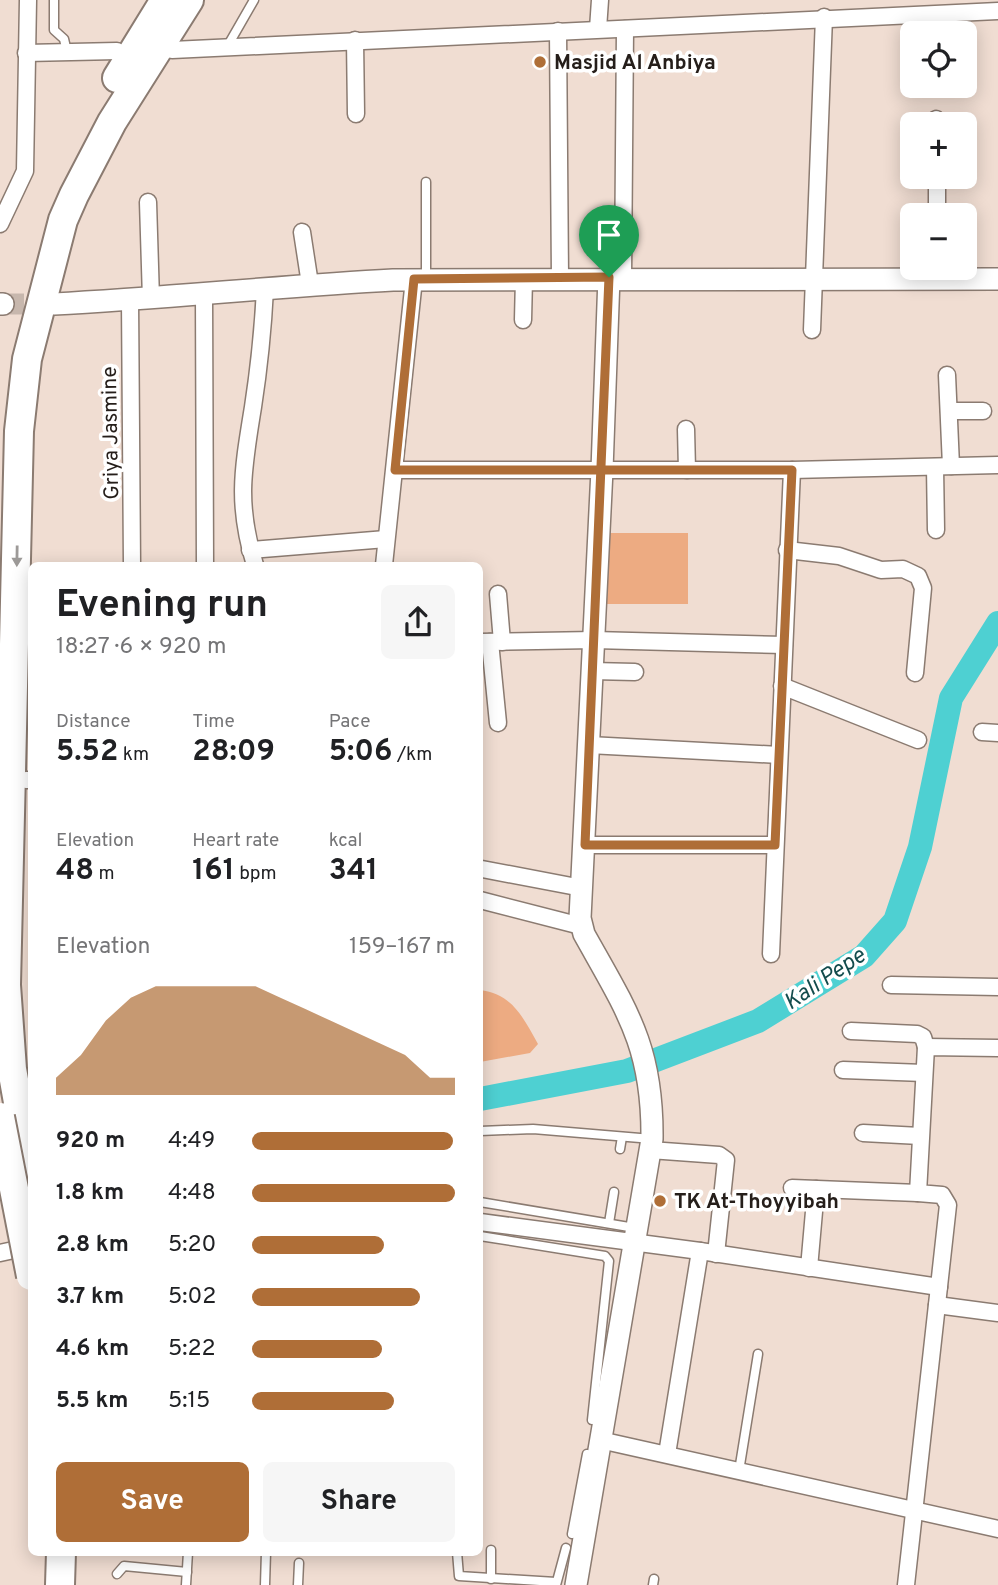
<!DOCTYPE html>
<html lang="en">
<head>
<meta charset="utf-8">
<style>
	:root { --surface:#fff; --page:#f6f6f6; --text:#202124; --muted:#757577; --accent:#af6e37 }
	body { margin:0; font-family:Overpass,sans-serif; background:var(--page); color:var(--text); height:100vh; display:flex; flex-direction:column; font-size:26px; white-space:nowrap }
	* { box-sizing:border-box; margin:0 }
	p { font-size:23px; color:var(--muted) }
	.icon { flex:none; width:38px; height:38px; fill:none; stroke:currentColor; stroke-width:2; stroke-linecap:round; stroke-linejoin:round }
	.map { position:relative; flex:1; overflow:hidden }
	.sheet { position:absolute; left:28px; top:562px; width:455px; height:994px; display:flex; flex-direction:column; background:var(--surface); border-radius:10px; box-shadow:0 4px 18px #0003 }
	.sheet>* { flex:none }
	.buttons { position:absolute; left:900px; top:21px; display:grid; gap:14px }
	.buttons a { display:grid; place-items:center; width:77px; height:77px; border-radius:10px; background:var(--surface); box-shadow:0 4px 18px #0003; font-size:35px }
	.pin { position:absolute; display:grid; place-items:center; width:60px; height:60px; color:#fff; margin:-72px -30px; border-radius:50% 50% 50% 0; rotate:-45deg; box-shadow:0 0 7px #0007 }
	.pin .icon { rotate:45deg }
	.round { display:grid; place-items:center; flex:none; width:74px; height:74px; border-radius:10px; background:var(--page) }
	.summary { display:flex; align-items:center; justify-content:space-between; height:119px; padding:0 28px }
	h1 { font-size:38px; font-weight:700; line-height:52px }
	.figures { display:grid; grid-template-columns:repeat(3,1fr); gap:10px; height:119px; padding:7px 28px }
	.figures div { display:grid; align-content:center }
	.figures b { font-size:30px; font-weight:700 }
	.figures small { font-size:19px; font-weight:400 }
	.figures p { font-size:19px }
	.chart { height:196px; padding:14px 28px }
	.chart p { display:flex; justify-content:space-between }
	.chart svg { width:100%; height:126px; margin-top:7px; fill:var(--accent); opacity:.7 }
	.button { display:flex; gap:14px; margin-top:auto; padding:14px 28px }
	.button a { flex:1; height:80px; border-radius:10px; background:var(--accent); color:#fff; font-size:28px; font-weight:700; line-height:80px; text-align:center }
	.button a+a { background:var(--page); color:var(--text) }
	ul { padding:0 28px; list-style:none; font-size:23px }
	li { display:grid; grid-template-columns:112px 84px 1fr; align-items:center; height:52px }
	li i { height:18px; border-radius:9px; background:var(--accent) }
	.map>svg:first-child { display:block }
	.green { fill:#edab82 }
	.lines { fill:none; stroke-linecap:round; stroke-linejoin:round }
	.river { stroke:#4ed0d2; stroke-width:24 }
	.secondary-tunnel { stroke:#c7b7ad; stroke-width:21; stroke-dasharray:21 10; stroke-linecap:butt }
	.lane-casing { stroke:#8b7b71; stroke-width:11 }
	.street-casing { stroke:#8b7b71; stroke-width:19 }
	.secondary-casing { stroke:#8b7b71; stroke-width:24 }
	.highway-casing { stroke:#8b7b71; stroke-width:32 }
	.lane { stroke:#fff; stroke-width:8 }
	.street { stroke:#fff; stroke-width:16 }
	.secondary { stroke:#fff; stroke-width:21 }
	.highway { stroke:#fff; stroke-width:28 }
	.highway-bridge-casing { stroke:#8b7b71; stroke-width:32; stroke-linecap:butt }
	.highway-bridge { stroke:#fff; stroke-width:28 }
	.oneway { fill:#9d9a98 }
	.route-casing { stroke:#fff; stroke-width:14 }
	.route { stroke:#af6e37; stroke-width:9 }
	.poi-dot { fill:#af6e37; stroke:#fff; stroke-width:2.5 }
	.labels { text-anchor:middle; stroke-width:7; stroke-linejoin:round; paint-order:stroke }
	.poi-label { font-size:21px; font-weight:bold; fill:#251e1a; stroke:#fff; text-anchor:start }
	.street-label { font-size:21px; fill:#251e1a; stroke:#fff }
	.water-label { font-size:23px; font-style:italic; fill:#134c4d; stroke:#fff }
</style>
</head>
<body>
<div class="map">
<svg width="998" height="1585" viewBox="0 0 998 1585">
	<rect width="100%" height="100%" fill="#f0ddd2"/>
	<g class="green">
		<rect x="607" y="533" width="81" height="71"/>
		<path d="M480,990c32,4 43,27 58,54l-8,9 -50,9z"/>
	</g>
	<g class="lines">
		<polyline class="river" points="480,1099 627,1071 758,1021 864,956 895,921 920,847 951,698 998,623"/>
		<polyline class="secondary-tunnel" points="3,304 54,304"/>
		<g class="lane-casing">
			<g id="lane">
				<polyline points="54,0 54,30 64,39 67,52"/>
				<polyline points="227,47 254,0"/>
				<polyline points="426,279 426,182"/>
				<polyline points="480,1131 533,1129 652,1139"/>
				<polyline points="620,1149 622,1137"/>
				<polyline points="480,1202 635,1228"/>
				<polyline points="609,1223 614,1192"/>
				<polyline points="480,1236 605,1256 609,1261 592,1420"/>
				<polyline points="739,1471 758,1354"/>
				<polyline points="572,1534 587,1454"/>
				<polyline points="457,1552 459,1576 556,1582"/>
				<polyline points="117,1574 124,1566 187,1572"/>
				<polyline points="491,1579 491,1550"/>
				<polyline points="186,1585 188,1552"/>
				<polyline points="265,1585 266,1552"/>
				<polyline points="298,1585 299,1563"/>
				<polyline points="556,1585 566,1548"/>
				<polyline points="653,1585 654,1579"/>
			</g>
		</g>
		<g class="street-casing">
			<g id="street">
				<polyline points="598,29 600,0"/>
				<polyline points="558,31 560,278"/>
				<polyline points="355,40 356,114"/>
				<polyline points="172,50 998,11"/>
				<polyline points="26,53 117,51"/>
				<polyline points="936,119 937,124"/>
				<polyline points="937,177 937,215"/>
				<polyline points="148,202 151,299"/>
				<polyline points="0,224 25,171 28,0"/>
				<polyline points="302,232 310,284"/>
				<polyline points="623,278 625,29"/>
				<polyline points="204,295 205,565"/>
				<polyline points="130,300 132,565"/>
				<polyline points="523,320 524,278"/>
				<polyline points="812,330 824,17"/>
				<polyline points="947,375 951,466"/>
				<polyline points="949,411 983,411"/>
				<polyline points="686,429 687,470"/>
				<polyline points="935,467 936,530"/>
				<polyline points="395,470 792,470 998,465"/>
				<polyline points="250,550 386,539"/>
				<polyline points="787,550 839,556 881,570 903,569 918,576 923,588 915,673"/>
				<path d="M255,565c-19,-62 -12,-96 -2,-158 6,-39 10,-78 12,-118"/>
				<polyline points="384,565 414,279"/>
				<polyline points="498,594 502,642"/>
				<polyline points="480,642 594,640 784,645"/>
				<polyline points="490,642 498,723"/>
				<polyline points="592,671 635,672"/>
				<polyline points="782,686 918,740"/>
				<polyline points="982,732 998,733"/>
				<polyline points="589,745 779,755"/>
				<polyline points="26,780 32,780"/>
				<polyline points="585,845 775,845"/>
				<polyline points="482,869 582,888"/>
				<polyline points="480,900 581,926"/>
				<polyline points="771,954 792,470"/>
				<polyline points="891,985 998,987"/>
				<polyline points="851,1031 917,1034 923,1037 926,1047"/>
				<polyline points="843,1070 924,1073"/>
				<polyline points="863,1133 920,1136"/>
				<polyline points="650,1150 719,1155 726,1160 716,1254"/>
				<polyline points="792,1188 918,1193"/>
				<polyline points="480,1222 700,1251 939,1287"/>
				<polyline points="0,1253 32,1246"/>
				<polyline points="809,1268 816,1189"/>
				<polyline points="937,1305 998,1313"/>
				<polyline points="600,1440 998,1529"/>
				<polyline points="667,1454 700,1251"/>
				<polyline points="906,1585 948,1205 942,1195 918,1193 926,1047 998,1048"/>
			</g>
		</g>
		<g class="secondary-casing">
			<g id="secondary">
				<polyline points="0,304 3,304"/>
				<path d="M54,304c113,-6 226,-18 339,-24l605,-1"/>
				<path d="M576,1585l76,-446c1,-92 -25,-128 -68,-205l-4,-16 22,-448 7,-193"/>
			</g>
		</g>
		<g class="highway-casing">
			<g id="highway">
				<polyline points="117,78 165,0"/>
				<polyline points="32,1180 12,1069 6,985 19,431 27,359 63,220 74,195 112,122 189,0"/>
				<polyline points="60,1585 61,1552"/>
			</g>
		</g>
		<use href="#lane" class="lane"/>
		<use href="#street" class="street"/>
		<use href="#secondary" class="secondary"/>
		<use href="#highway" class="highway"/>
		<g class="highway-bridge-casing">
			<polyline id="highway-bridge" points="0,1117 31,1276"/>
		</g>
		<use href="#highway-bridge" class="highway-bridge"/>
	</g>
	<defs><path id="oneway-solid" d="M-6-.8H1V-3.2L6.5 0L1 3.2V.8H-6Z" transform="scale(1.75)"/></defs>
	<use class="oneway" href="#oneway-solid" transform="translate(17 556) rotate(91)"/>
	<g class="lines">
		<g class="route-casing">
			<polyline id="route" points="609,277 585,845 775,845 792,470 395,470 414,279 609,277"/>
		</g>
		<use href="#route" class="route"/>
	</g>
	<g class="poi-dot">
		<circle cx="540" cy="62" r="7"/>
		<circle cx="660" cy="1201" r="7"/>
	</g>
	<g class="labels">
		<g class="poi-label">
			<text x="554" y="69">Masjid Al Anbiya</text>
			<text x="674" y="1208">TK At-Thoyyibah</text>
		</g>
		<g class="street-label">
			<text transform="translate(110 433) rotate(-91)" y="7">Griya Jasmine</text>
		</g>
		<g class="water-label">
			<text transform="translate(824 978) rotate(-34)" y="8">Kali Pepe</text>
		</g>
	</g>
</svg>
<div class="buttons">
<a><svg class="icon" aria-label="locate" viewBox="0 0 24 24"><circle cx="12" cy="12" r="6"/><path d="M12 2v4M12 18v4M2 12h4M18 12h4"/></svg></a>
<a>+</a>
<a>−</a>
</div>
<div class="pin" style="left:609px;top:277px;background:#1e9e55"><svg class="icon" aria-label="arrive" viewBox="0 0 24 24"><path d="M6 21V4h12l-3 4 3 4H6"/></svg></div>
<section class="sheet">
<div class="summary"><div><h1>Evening run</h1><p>18:27 · 6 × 920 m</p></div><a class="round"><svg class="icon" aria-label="share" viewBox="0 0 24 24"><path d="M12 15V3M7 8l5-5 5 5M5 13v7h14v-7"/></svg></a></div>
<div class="figures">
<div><p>Distance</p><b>5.52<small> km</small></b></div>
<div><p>Time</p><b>28:09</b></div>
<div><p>Pace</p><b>5:06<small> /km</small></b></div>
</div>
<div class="figures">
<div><p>Elevation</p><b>48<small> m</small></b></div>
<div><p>Heart rate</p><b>161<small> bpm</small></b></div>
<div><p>kcal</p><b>341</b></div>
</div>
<div class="chart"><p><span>Elevation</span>159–167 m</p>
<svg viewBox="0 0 160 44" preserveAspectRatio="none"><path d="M0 44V38L10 30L20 18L30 10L40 6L50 6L60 6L70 6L80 6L90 10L100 14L110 18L120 22L130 26L140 30L150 38L160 38V44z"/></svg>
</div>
<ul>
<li><b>920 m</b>4:49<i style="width:99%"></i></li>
<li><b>1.8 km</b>4:48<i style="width:100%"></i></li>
<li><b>2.8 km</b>5:20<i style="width:65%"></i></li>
<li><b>3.7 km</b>5:02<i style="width:83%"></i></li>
<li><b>4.6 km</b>5:22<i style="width:64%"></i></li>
<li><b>5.5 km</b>5:15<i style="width:70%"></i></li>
</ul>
<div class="button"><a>Save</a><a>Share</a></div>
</section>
</div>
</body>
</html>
